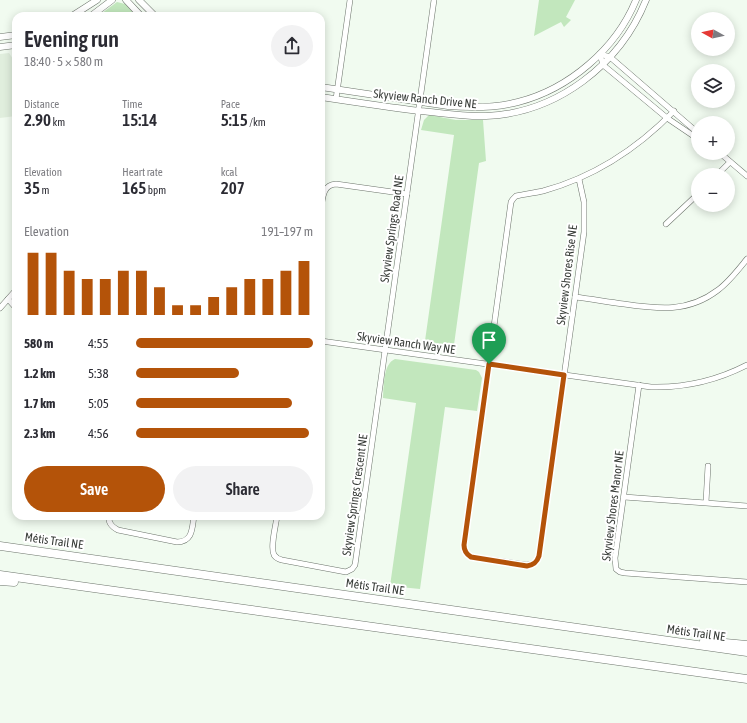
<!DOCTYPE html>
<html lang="en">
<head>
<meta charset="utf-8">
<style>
	:root { --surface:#fff; --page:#f2f2f3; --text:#2b2b33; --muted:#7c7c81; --accent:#b45309 }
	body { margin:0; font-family:"Asap Condensed",sans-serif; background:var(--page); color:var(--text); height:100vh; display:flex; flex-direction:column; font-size:15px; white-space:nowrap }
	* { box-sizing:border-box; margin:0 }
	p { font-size:13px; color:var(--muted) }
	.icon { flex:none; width:22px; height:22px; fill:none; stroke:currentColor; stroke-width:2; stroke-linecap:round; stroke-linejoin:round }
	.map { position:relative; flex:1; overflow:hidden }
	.side { position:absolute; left:12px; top:12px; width:313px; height:508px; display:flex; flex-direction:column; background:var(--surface); border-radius:12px; box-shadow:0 2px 10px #0003 }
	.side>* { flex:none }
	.needle { width:26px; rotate:278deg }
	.controls { position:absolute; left:691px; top:12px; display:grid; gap:8px }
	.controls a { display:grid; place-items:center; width:44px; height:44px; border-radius:50%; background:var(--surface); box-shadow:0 2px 10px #0003; font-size:20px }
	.pin { position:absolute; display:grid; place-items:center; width:34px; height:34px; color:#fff; margin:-41px -17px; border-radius:50% 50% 50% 0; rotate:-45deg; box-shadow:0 0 4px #0007 }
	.pin .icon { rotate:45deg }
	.round { display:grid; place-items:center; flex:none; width:42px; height:42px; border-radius:21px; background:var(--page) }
	.head { display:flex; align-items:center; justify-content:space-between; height:68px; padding:0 12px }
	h1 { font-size:22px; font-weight:600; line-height:30px }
	.stats { display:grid; grid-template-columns:repeat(3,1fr); gap:6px; height:68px; padding:4px 12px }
	.stats div { display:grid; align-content:center }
	.stats b { font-size:17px; font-weight:600 }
	.stats small { font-size:11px; font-weight:400 }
	.stats p { font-size:11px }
	.chart { height:112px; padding:8px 12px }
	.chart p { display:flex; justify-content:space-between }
	.chart svg { width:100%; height:72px; margin-top:4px; stroke:var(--accent); stroke-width:6 }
	.cta { display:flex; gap:8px; margin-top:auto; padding:8px 12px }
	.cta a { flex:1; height:46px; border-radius:24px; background:var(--accent); color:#fff; font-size:16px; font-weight:600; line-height:46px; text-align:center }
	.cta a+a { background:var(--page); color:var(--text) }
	ul { padding:0 12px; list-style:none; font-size:13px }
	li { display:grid; grid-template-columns:64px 48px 1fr; align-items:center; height:30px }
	li i { height:10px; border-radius:5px; background:var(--accent) }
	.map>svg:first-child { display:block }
	.built { fill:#e0eedd }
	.green { fill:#c2e7bd }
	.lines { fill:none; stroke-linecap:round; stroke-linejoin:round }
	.minor-casing { stroke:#6c746b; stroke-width:6 }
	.tertiary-casing { stroke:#6c746b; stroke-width:7 }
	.primary-casing { stroke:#6c746b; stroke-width:9 }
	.minor { stroke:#fff; stroke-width:5 }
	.tertiary { stroke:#fff; stroke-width:6 }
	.primary { stroke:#fff; stroke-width:8 }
	.route-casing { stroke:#fff; stroke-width:8 }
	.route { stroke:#b45309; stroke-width:5 }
	.labels { text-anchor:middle; stroke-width:4; stroke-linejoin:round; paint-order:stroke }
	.street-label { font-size:12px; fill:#393d39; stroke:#fff }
</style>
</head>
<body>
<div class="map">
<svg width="747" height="723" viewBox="0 0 747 723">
	<rect width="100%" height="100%" fill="#f1fbf0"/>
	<polygon class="built" points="9,53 13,59 16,73 16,116 0,118 0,54"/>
	<g class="green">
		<polygon points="539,0 575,0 566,17 571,20 564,27 561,22 534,36"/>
		<polygon points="117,2 125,4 136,16 98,16"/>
		<polygon points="429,115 456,120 483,120 486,161 479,163 453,352 424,348 454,135 421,130 424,120"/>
		<path d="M395,359l81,11 3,2 3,6 -5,33 -32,-4 -25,182 -30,-3 26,-183 -33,-5c1,-12 0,-34 12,-39z"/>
	</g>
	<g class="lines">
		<g class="minor-casing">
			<g id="minor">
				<polyline points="600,54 603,65 608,69 667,118 698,139"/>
				<polyline points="600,54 610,57 698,133"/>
				<polyline points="336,99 350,0"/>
				<polyline points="720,153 747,176"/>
				<polyline points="717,175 730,162"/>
				<path d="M579,179l5,23v30l-45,325 -4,6 -8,2 -56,-8c-5,-3 -7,-6 -7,-12l47,-343 2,-3 3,-3c9,-2 18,-3 27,-5 51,-14 94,-42 131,-80"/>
				<path d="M321,208c2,-12 2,-23 15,-24l71,10"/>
				<polyline points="666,224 698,194"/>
				<path d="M575,297c16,2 33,5 49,7 34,5 64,9 94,-14 11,-8 20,-20 29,-31"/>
				<polyline points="8,299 16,308"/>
				<polyline points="0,308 16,290"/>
				<path d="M321,341l330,46c34,1 65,-6 96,-22"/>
				<polyline points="639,385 615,558 616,569 620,572 625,573 747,582"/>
				<polyline points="624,497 747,506"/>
				<polyline points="706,502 708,466"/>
				<path d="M109,516c-1,7 3,11 9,14l59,12c16,0 15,-14 17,-26"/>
				<path d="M277,516c-1,9 -7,31 -3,39 2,3 4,4 8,5l64,12 6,-3 3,-4 79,-565"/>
			</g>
		</g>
		<g class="tertiary-casing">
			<g id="tertiary">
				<polyline points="126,0 141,16"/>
				<polyline points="139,0 155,16"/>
				<polyline points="72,16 97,0"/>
				<polyline points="91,16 112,0"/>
				<polyline points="0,37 16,35"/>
				<polyline points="0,47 16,45"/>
				<path d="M321,87l127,19c24,2 47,2 70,-4 51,-13 98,-53 118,-102"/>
				<path d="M321,97c33,5 66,10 99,14 22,2 44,6 66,5 71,-3 134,-51 160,-116"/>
			</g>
		</g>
		<g class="primary-casing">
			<g id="primary">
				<polyline points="0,546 747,652"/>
				<polyline points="0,575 747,679"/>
				<polyline points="0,581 14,582"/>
				<polyline points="704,641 747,645"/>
			</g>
		</g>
		<use href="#minor" class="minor"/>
		<use href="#tertiary" class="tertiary"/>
		<use href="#primary" class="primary"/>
	</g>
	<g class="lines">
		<g class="route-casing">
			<path id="route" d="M489,364l75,11 -25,181c-2,6 -5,9 -12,10l-56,-9c-5,-3 -7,-6 -7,-12z"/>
		</g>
		<use href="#route" class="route"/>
	</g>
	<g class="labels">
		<g class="street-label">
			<text transform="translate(425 99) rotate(6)" y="4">Skyview Ranch Drive NE</text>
			<text transform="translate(392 229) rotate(-82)" y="4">Skyview Springs Road NE</text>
			<text transform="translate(567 275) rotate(-83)" y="4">Skyview Shores Rise NE</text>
			<text transform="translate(406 343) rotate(8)" y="4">Skyview Ranch Way NE</text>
			<text transform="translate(355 495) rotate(-82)" y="4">Skyview Springs Crescent NE</text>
			<text transform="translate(613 506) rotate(-83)" y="4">Skyview Shores Manor NE</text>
			<text transform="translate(54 541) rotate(8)" y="4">Métis Trail NE</text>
			<text transform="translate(375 587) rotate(8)" y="4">Métis Trail NE</text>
			<text transform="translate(696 633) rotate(8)" y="4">Métis Trail NE</text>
		</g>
	</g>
</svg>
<div class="controls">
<a><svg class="needle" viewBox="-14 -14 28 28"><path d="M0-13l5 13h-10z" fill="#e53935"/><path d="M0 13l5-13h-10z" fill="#7c7c81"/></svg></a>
<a><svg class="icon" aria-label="layers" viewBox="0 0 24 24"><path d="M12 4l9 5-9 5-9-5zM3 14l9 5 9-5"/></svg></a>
<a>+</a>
<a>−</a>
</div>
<div class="pin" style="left:489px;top:364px;background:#1e9e55"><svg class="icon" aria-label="arrive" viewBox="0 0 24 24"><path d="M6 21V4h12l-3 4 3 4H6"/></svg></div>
<section class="side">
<div class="head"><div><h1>Evening run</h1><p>18:40 · 5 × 580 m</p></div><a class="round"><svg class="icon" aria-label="share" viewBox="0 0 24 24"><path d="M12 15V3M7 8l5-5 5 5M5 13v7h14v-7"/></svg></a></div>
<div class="stats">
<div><p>Distance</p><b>2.90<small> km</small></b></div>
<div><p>Time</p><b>15:14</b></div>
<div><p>Pace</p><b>5:15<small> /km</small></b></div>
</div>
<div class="stats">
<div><p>Elevation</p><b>35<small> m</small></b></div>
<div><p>Heart rate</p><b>165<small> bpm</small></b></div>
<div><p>kcal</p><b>207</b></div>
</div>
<div class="chart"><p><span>Elevation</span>191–197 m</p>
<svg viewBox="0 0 160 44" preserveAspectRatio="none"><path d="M5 44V6M15 44V6M25 44V17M35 44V22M45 44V22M55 44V17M65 44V17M75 44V27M85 44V38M95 44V38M105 44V33M115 44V27M125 44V22M135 44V22M145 44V17M155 44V11"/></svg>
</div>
<ul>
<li><b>580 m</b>4:55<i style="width:100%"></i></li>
<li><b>1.2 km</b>5:38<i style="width:58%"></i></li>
<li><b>1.7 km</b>5:05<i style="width:88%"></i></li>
<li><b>2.3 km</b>4:56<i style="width:98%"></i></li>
</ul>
<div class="cta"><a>Save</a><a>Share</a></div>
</section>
</div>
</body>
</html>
